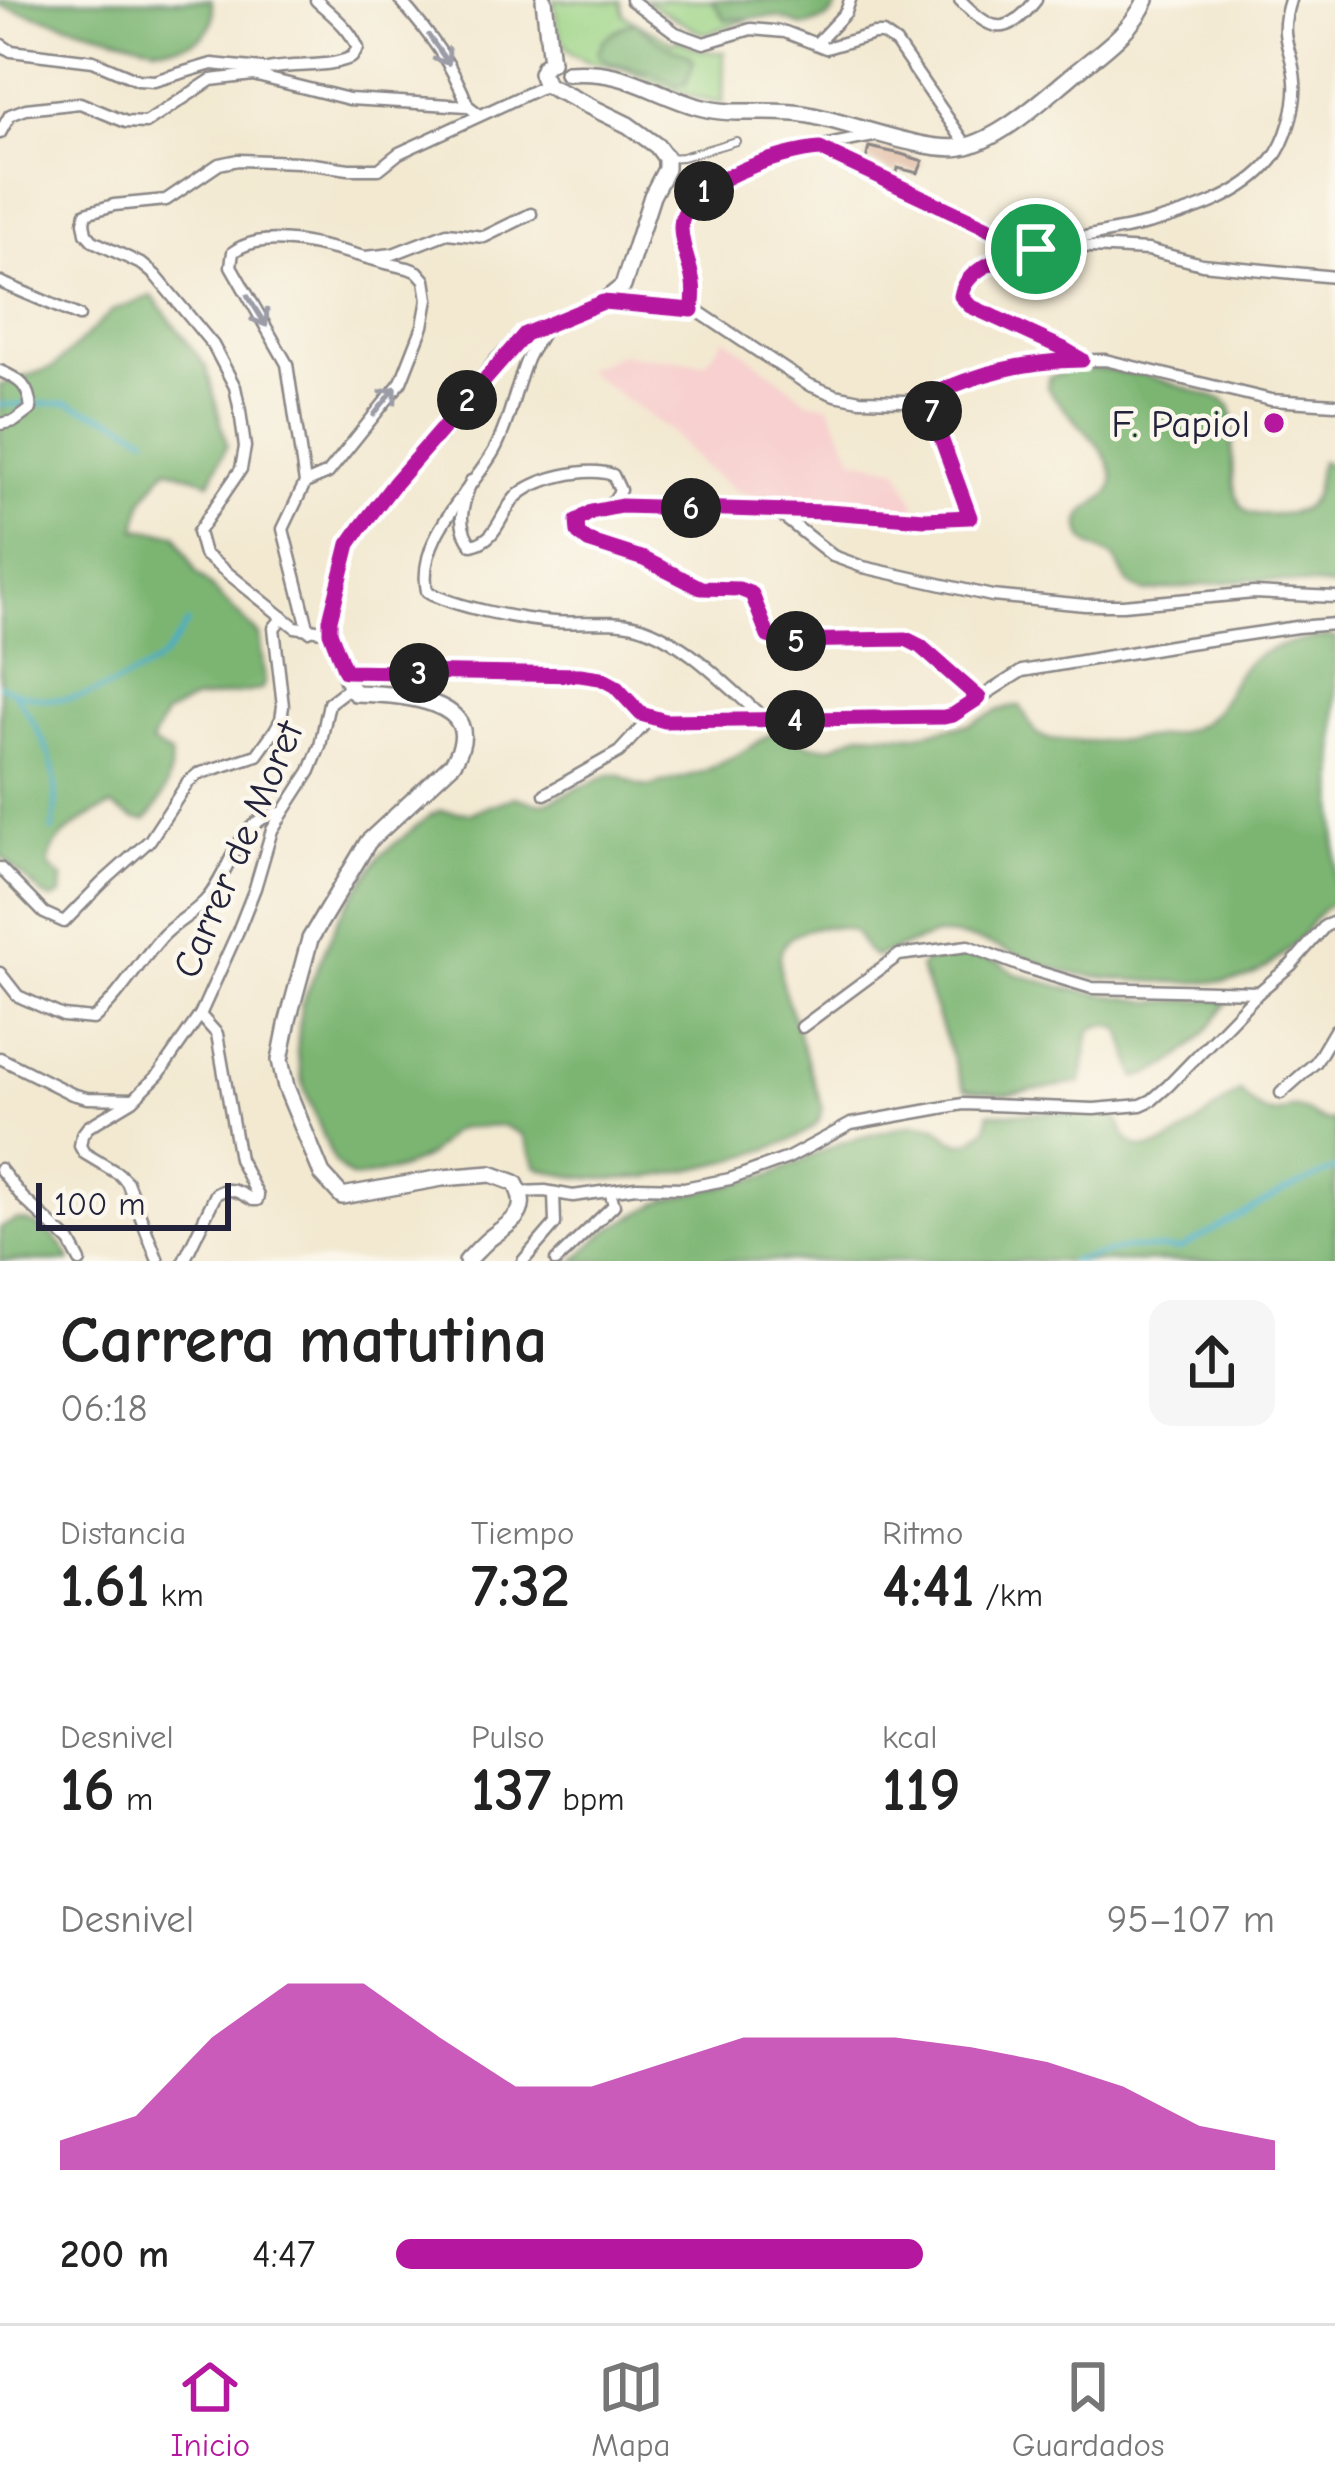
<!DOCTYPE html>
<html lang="es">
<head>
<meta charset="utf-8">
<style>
	:root { --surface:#fff; --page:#f6f6f6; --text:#222; --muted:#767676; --line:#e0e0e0; --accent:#b5179e }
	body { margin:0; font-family:"Comic Neue",sans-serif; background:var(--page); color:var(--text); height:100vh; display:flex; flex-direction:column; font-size:45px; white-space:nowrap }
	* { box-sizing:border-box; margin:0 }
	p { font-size:39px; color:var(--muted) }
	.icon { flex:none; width:66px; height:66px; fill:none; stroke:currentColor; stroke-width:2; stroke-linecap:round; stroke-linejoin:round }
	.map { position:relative; height:1261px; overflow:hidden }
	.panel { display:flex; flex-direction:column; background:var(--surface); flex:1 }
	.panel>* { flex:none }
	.scale { position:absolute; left:36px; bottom:30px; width:195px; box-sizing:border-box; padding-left:12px; border:6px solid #22223b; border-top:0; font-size:33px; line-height:42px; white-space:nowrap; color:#22223b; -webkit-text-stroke:9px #fbf7ec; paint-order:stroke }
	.pin { position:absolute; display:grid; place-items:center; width:102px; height:102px; color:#fff; margin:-51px; border:6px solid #fff; border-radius:50%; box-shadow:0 3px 12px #0007 }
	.km { position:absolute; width:60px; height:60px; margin:-30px; border-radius:50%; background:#222; color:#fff; font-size:33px; line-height:60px; text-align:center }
	.round { display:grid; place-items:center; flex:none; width:126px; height:126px; border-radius:24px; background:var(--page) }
	.headline { display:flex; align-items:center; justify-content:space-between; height:204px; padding:0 60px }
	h1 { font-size:66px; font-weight:600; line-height:90px }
	.figures { display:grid; grid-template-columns:repeat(3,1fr); gap:18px; height:204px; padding:12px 60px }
	.figures div { display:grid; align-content:center }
	.figures b { font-size:60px; font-weight:600 }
	.figures small { font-size:33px; font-weight:400 }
	.figures p { font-size:33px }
	.chart { height:336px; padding:24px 60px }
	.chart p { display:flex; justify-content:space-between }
	.chart svg { width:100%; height:216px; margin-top:12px; fill:var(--accent); opacity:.7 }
	ul { padding:0 60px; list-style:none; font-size:39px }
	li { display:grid; grid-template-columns:192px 144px 1fr; align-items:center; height:90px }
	li i { height:30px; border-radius:15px; background:var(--accent) }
	.tabs { display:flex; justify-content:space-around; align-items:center; height:168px; border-top:3px solid var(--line); background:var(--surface); font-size:33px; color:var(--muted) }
	.tabs a { display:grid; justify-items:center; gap:6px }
	.tabs .active { color:var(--accent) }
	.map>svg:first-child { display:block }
	.built { fill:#f7d0cf }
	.green { fill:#9bd385; stroke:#5e7a60; stroke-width:3 }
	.forest { fill:#7cb572; stroke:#4f6c56; stroke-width:3 }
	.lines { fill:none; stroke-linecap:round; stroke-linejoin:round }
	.stream { stroke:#47adc7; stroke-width:4.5 }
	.building { fill:#dcae94 }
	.lane-casing { stroke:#8a8686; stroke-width:10 }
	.street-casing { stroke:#8a8686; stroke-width:15 }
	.secondary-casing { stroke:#8a8686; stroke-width:20 }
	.lane { stroke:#fff; stroke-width:6 }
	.street { stroke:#fff; stroke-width:10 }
	.secondary { stroke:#fff; stroke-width:15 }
	.oneway { stroke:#9c9ca7 }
	.route-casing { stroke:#fff; stroke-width:24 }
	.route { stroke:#b5179e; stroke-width:15 }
	.poi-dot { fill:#b5179e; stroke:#fbf7ec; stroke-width:4.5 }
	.labels { text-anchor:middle; stroke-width:9; stroke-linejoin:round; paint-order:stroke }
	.poi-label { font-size:39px; fill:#22223b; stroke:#fbf7ec; text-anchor:end }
	.street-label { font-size:39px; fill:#22223b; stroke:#fbf7ec }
</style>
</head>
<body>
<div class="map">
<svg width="1335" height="1261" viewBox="0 0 1335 1261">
	<rect width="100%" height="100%" fill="#fbf7ec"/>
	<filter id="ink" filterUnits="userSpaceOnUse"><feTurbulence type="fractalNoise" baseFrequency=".00833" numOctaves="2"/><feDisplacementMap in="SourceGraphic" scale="24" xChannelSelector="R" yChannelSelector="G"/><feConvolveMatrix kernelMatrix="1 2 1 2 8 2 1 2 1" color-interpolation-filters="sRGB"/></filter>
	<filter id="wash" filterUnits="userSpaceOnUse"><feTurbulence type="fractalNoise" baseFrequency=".004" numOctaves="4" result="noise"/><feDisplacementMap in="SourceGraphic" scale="48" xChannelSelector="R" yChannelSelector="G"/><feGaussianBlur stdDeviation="2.7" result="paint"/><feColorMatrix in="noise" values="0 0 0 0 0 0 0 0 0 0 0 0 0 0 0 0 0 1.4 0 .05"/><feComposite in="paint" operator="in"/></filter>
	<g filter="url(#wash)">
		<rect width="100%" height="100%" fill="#f3e9d1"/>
		<polygon class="built" points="725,337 808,401 829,405 854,458 899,468 917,510 763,500 735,490 702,466 672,432 584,370 619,354 705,363"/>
		<g class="green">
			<path d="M554,0l67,2 3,13 49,28 4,-4c15,8 29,15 47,13l-1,51c-37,-3 -71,-27 -107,-36 -15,-4 -33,-4 -44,-14 -15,-14 -16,-34 -18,-53z"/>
			<polygon points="644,0 712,0 725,19 751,19 708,33 699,32"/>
		</g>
		<g class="forest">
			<path d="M0,0h211c10,39 -23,48 -56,47l-155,-41z"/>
			<polygon points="712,0 839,0 834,12 827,19 809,25 802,26 777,17 725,19"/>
			<path d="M635,22c10,9 22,19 34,25 12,6 17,3 25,15l-8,22 -9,1 -27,-13 -39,-9 -11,-6 -2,-5 6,-13c12,-6 18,-15 31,-17z"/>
			<path d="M152,296l54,71 21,78 -17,37 -43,-14 -24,31 -7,30 40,5 20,38 63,63 6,46 -4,9 -67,10 -29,15 -14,28 19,12c3,23 -8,50 -25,65l-10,-1 -24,-13c-23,10 -64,32 -62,61l13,11 -1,17 -9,4 -9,-4 -43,-40v-470l54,-18 59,-57z"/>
			<path d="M1102,369l40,5 81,26 8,7 2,11c0,22 -6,77 12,92 8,7 26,4 36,4 13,-1 26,-4 32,-17 6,-11 3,-24 8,-36l14,7v119l-82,-8 -106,13c-24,-4 -22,-19 -34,-36 -15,-7 -32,-10 -33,-30 -1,-23 31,-23 33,-44 3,-32 -51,-69 -66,-95l3,-10 20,-7z"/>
			<path d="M1335,637v265c-15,7 -23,19 -32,32 -12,15 -33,33 -50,41 -30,14 -151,5 -185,-3 -47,-11 -82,-38 -133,-37l-61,22 -8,-7 -11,-18c-22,-10 -66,-7 -74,20 -3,11 0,22 1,32l41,125c-3,8 -2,11 -9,17 -25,24 -139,50 -176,52 -32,2 -71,1 -101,-11l-14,-32 -19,-9 -43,2 -10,4 -22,23 -29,14 -40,9 -10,-1 -16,-15 -29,-72 -8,-37 4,-47 38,-89 41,-61 50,-41 10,-4 31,2 44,-16 21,6 11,-1 62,-27h11l17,10 11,2 54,-15 32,-15 37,-23h10l29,11 21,2 29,-14 53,2 57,-11 29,-14 21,-4 16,27 9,5c36,6 127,4 157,-15 20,-12 25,-35 38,-52 19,-25 66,-33 95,-34z"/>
			<path d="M937,957h41l21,5 17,12 53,15 83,13 64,-3 11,4c-21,32 -52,67 -91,75l-15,-49c-13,-5 -19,-6 -31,2l-9,52 -75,11 -41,-5c-18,-39 -29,-81 -45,-121l6,-7z"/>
			<path d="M1240,1092c13,11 23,26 41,20 10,-3 9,-6 19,-3 15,4 18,15 35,11v141h-761l34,-31 57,-30 106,-25 72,-33 71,-18 21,2 16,13 10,4 10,-2 16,-13 2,-15h107l21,5c5,8 6,20 14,25 31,23 84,-39 109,-51z"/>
			<path d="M17,1220c22,1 46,20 53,41h-70v-33z"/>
		</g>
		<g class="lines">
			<g class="stream">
				<polyline points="0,405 67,403 123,423 147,437"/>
				<path d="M0,685c46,23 82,16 126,-6 14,-7 30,-14 40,-25 8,-10 15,-21 22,-31"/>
				<path d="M14,692c32,49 51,79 38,139"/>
				<polyline points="1070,1261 1128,1248 1180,1249 1281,1193 1335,1169"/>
			</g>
		</g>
		<g id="blocks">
			<polygon class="building" points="869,147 901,154 923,161 918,173 898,168 897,173 893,173 866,160"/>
		</g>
	</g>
	<g filter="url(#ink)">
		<use href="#blocks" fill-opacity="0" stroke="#8a8686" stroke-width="3"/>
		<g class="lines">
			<g class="lane-casing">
				<g id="lane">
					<polyline points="669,158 682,157 736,141"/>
					<polyline points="779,510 925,519 971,517 926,397"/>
				</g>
			</g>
			<g class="street-casing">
				<g id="street">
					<path d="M400,0c29,33 53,65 68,106"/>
					<polyline points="631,0 676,33 704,43 751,29 785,32 826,48 874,34 883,34 896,43 967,146"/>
					<path d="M960,0c32,32 46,38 76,0"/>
					<polyline points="0,44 11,51 93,61 138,80 154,81 212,64 262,69"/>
					<polyline points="816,44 846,12 850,0"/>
					<path d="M259,71c29,-9 66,-1 93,-14l6,-9c-9,-21 -26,-33 -42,-48"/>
					<polyline points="0,133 10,115 26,109 80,103 126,122 146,123 211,80 253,75 349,99 468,106 480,115"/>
					<polyline points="807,150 820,149 1009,238 1047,244"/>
					<polyline points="1072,246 1148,250 1202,264 1335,277"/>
					<polyline points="365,257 393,254 447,233 484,237 531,214"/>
					<polyline points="0,282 79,316"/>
					<polyline points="603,302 699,312 807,384 835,395 860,400 905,401 926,397 978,374 1051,361 1105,360 1271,400 1335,404"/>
					<path d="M692,310c2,-9 4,-18 3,-28 -2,-20 -19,-43 -13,-64 15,-49 147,-74 192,-82"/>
					<path d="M546,326c-6,11 -14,22 -19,33 -12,29 -17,62 -32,90 -22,41 -79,87 -68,142 26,16 95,29 127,31 28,2 56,-3 84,4 46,13 92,63 128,94"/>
					<path d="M1082,360l-20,-12 -93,-42 -8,-10c8,-47 149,-61 190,-73 43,-12 93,-28 121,-63 15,-19 25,-56 23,-79 -3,-36 -18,-40 -5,-81"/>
					<path d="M0,371c21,9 29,15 31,38l-16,12 -15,3"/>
					<path d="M471,481c-8,24 -16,43 1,64 26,-6 27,-29 43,-47 19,-20 73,-32 98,-23l7,15c-9,21 -26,20 -43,31l1,12 10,8 56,18 57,29 38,1 13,5 16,42 16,5 122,-2 14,7 59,53"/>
					<path d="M305,483l-18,-119 -56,-98 2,-14c39,-31 129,8 175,16l10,4 7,8 3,19 -5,27 -22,56 -73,91 -23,10 -22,46 26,102"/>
					<polyline points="611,508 621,506 775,510 833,556 863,567 992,596 1085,605 1123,605 1254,593 1335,597"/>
					<polyline points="330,632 295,627 204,554 198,532 241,469 245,447 240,411 235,387 213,345 155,275 143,265 93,241 86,233 84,222 86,213 114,205 166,200 219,164 238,160 298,162 349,169 379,169 399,153 546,85"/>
					<polyline points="345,671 600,678 625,694 641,714"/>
					<polyline points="641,714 665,721 944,717 953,715 1022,671 1188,643 1297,627 1335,624"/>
					<polyline points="545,794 619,752 644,725 641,714"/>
					<polyline points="0,868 44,913 64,922 102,883 150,840 188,782 198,774 257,755 275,730 281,719 283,706 274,628 283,617"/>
					<path d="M0,973l18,23 45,20 30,3c27,-23 44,-54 67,-80 12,-15 31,-23 44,-37 27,-27 32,-85 77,-89"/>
					<polyline points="802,1027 899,955 968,946 1026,968 1092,988 1259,992"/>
					<polyline points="0,1058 72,1094 87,1098 132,1099"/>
					<polyline points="1281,1093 1316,1062 1335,1030"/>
					<polyline points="0,1169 23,1198 70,1242 80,1261"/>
					<polyline points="520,1192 545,1191 573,1196 636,1187 684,1188 730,1179 788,1158 851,1124 963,1104 1094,1109 1141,1105 1152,1100 1168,1086 1259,992 1291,965 1325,926 1335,922"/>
					<polyline points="158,1261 127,1182 119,1174 84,1153 80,1146 82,1135 88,1127 133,1100 159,1074 200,1015 238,931 255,888 272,830 310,771 320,746 329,703 350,687"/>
					<path d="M184,1261l32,-67c14,-9 24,-1 37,6h4l1,-4 -19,-37 -22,-125 -17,-19"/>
					<polyline points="523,1261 555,1224 554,1193"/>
					<polyline points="556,1261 614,1205 610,1191"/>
				</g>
			</g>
			<g class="secondary-casing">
				<g id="secondary">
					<polyline points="544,0 551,62"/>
					<path d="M567,73c61,-4 80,19 132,34 35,10 74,1 110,8 39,7 116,38 153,32 37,-7 78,-45 107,-69 28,-24 61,-44 77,-78"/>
					<path d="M467,1261c7,-7 14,-15 22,-22 21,-17 44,-25 26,-56l-24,-9 -49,4 -100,18 -20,-22 -36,-87 -6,-27 8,-40 22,-81 58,-97 85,-79c40,-64 -56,-69 -98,-70l-5,-6 -20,-55v-12l19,-75 45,-61 56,-62 48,-61 27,-27 78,-32 20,-16 29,-90 14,-27v-11l-9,-12 -29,-21 -82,-40 -5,-12 3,-7 7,-4"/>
				</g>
			</g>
			<use href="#lane" class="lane"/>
			<use href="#street" class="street"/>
			<use href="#secondary" class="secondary"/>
		</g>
		<defs><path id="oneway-shaft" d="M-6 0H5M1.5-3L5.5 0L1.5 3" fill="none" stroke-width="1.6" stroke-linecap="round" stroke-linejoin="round" transform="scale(3)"/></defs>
		<g class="oneway">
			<use href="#oneway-shaft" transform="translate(439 50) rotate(55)"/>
			<use href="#oneway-shaft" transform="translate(257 311) rotate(58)"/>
			<use href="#oneway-shaft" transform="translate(385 401) rotate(-51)"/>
		</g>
	</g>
	<g class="lines" filter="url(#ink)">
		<g class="route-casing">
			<path id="route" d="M820,149l189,89 43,7c-30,8 -85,16 -91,51l9,10 92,42 20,12c-58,1 -103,13 -156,37l44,120 -45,2 -98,-7 -206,-6 -30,6 -14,9 1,12 10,8 56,18 57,29 38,1 13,5 16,42 16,5 122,-2 14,7 59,52 -26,17 -9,2 -279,4 -24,-7 -26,-28 -15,-8 -20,-3 -235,-4 -15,-39v-12l19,-76 12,-17 33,-43 131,-150 78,-32 89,8c7,-36 -10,-51 -11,-82 -1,-45 104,-77 139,-79z"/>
		</g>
		<use href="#route" class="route"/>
	</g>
	<circle class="poi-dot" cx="1274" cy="423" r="12"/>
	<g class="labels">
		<g class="poi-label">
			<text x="1250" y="437">F. Papiol</text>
		</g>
		<g class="street-label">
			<text transform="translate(237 849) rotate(-67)" y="14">Carrer de Moret</text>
		</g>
	</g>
</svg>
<div class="scale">100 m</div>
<div class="pin" style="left:1036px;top:249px;background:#1e9e55"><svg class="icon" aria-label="arrive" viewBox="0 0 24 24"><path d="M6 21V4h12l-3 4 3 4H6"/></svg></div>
<b class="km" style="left:704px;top:191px">1</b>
<b class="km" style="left:467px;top:400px">2</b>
<b class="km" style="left:419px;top:673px">3</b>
<b class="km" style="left:795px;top:720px">4</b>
<b class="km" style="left:796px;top:641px">5</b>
<b class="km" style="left:691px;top:508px">6</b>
<b class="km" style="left:932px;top:411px">7</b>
</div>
<section class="panel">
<div class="headline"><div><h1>Carrera matutina</h1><p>06:18</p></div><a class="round"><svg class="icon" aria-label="share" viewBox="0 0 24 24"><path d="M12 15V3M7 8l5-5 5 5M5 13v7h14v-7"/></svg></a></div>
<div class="figures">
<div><p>Distancia</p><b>1.61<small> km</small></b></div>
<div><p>Tiempo</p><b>7:32</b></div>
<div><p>Ritmo</p><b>4:41<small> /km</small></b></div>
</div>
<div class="figures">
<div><p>Desnivel</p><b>16<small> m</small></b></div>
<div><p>Pulso</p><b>137<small> bpm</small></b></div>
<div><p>kcal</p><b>119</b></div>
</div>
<div class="chart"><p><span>Desnivel</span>95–107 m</p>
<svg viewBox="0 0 160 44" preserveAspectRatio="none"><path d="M0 44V38L10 33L20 17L30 6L40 6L50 17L60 27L70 27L80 22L90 17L100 17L110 17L120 19L130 22L140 27L150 35L160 38V44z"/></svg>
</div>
<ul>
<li><b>200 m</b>4:47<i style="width:60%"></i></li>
</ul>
</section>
<nav class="tabs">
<a class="active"><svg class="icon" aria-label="home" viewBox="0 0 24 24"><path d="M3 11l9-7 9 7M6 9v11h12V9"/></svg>Inicio</a>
<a><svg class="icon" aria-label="map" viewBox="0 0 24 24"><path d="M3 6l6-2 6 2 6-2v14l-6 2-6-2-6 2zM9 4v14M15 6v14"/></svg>Mapa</a>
<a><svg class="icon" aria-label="saved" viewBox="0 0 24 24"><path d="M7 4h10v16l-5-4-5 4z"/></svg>Guardados</a>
</nav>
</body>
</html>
